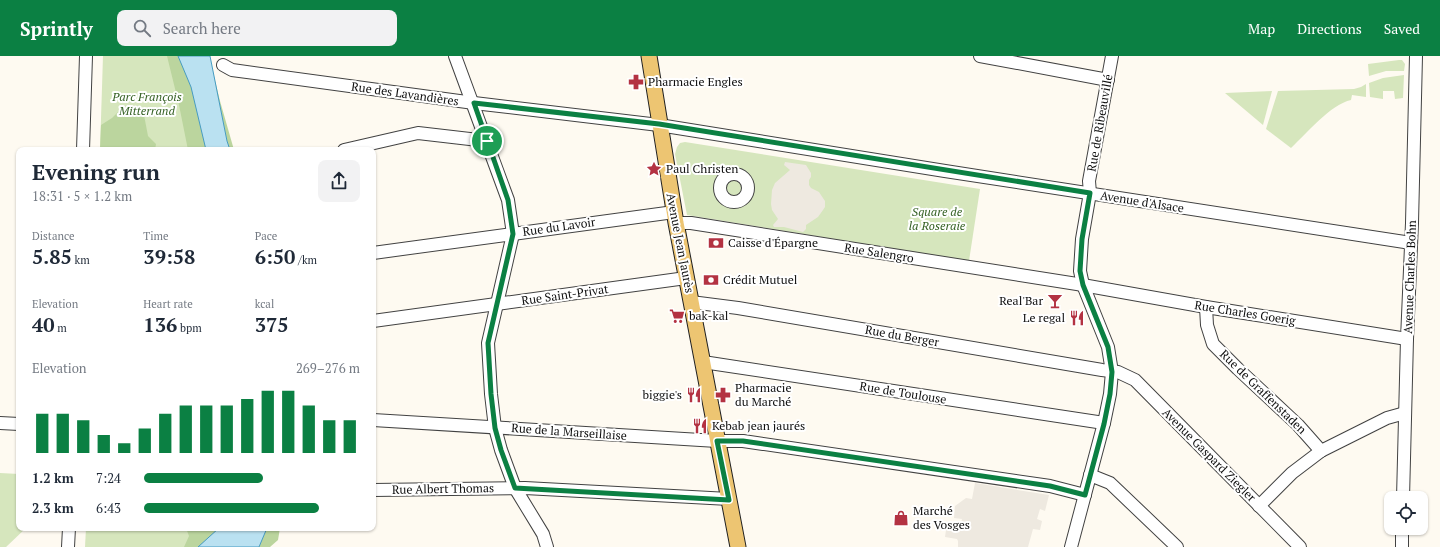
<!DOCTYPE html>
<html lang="en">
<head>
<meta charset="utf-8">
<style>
	:root { --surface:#fff; --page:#f2f2f3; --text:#1f2937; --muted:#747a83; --accent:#0b8043 }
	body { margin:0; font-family:"PT Serif",serif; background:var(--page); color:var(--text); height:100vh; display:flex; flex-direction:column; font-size:15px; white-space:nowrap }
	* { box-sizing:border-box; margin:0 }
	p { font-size:13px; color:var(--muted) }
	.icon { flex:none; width:22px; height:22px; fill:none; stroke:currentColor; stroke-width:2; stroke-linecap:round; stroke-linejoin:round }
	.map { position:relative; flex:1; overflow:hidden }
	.panel { position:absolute; left:16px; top:91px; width:360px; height:384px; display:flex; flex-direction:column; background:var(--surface); border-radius:8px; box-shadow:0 1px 3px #0004 }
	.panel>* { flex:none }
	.controls { position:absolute; left:1384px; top:435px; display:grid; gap:8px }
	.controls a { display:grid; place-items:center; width:44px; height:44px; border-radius:8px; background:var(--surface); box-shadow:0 1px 3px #0004; font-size:20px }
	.pin { position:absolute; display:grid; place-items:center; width:34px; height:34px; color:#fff; margin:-17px; border:2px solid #fff; border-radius:50%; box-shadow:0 1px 4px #0007 }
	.round { display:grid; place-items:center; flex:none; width:42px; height:42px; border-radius:8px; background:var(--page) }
	.head { display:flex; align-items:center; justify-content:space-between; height:68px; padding:0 16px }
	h1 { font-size:22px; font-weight:700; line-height:30px }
	.figures { display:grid; grid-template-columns:repeat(3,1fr); gap:6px; height:68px; padding:4px 16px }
	.figures div { display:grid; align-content:center }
	.figures b { font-size:20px; font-weight:700 }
	.figures small { font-size:11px; font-weight:400 }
	.figures p { font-size:11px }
	.chart { height:112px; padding:8px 16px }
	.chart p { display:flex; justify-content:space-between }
	.chart svg { width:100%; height:72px; margin-top:4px; stroke:var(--accent); stroke-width:6 }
	ul { padding:0 16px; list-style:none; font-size:13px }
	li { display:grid; grid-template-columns:64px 48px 1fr; align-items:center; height:30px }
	li i { height:10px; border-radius:5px; background:var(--accent) }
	header { display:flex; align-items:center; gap:24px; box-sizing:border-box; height:56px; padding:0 20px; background:var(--accent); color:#fff }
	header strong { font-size:19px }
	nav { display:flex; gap:22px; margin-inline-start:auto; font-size:14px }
	.search { width:280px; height:36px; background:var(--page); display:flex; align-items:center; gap:10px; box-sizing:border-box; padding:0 14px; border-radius:8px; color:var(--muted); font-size:15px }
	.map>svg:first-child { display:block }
	.green { fill:#d6e6bd }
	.forest { fill:#bbd59e }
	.plaza { fill:#eee9e0 }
	.water { fill:#bae1f1; stroke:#479bc2 }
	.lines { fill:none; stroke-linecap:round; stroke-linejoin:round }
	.minor-casing { stroke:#424242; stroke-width:14 }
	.major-casing { stroke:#202020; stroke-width:17 }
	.minor { stroke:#fff; stroke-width:12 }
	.major { stroke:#edc572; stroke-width:15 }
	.route-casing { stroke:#fff; stroke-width:8 }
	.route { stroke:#0b8043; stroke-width:5 }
	.labels { text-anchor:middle; stroke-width:4; stroke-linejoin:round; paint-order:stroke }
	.poi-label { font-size:12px; fill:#0f0f0f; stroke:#fff; text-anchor:start }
	.street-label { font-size:12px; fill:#0f0f0f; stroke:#fff }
	.park-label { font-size:12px; font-style:italic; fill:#356124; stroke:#fff }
</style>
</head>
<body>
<header>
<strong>Sprintly</strong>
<div class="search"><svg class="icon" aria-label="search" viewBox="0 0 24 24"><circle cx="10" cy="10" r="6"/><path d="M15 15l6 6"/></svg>Search here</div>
<nav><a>Map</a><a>Directions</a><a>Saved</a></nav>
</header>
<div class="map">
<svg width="1440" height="491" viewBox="0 0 1440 491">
	<rect width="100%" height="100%" fill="#fefaf1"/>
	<g class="green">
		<polygon points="103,0 178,0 206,94 100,94"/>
		<polygon points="1399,4 1402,4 1405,8 1404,15 1386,15 1369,20 1368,8"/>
		<polygon points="1404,19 1403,42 1395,43 1394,35 1383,35 1383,43 1370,41 1369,27 1383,22"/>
		<path d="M1366,28v13l-14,-2 -1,5c-20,4 -45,34 -60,48l-25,-19 12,-38 76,-2 7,-2z"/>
		<polygon points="1272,35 1263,69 1225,37"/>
		<polygon points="685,86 980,133 969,205 687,159 675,98 677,91 680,87"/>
		<polygon points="0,417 19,418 19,472 26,472 6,491 0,491"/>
		<polygon points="86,472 219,472 198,491 85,491"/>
	</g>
	<g class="forest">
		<polygon points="167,0 209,0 220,45 234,94 188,94 179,49"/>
		<polygon points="123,51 135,52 144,59 148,80 156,88 155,94 146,94 140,91 139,94 100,94 101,69 112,62"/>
		<polygon points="186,472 280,472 278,484 270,491 184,491 189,480"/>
	</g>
	<g class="plaza">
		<polygon points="785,106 806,109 811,117 811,121 809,124 809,129 811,132 819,136 825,145 825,151 823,154 818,161 806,169 806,173 803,176 784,171 774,171 773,169 778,163 772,154 771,148 772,134 775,127 790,114 784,109"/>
		<polygon points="975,427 1049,439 1045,455 1040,453 1037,463 1042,465 1040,474 1033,473 1028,491 958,491 958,485 957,483 945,481 946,474 956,476 959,475 962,463 954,462 955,450 966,442 972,443"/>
	</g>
	<g class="water">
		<polygon points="178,0 210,0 227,85 230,94 206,94 191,31"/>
		<polygon points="219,472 267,472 259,491 198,491"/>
	</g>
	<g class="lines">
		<g class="minor-casing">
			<g id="minor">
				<polyline points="455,0 508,144 513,178 488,287 491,338 495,372 501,394 515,432 543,478 547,491"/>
				<polyline points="980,0 1108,24"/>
				<polyline points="223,9 232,14 474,47 659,69 945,115 1411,187"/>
				<polyline points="83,94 86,0"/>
				<polyline points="344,94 418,77 487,85"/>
				<circle cx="734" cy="132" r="14"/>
				<polyline points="676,167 691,167 1077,228 1206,251 1407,283"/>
				<polyline points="373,197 674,156"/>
				<polyline points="691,246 738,252 1102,314 1118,316 1135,324 1300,491"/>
				<polyline points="1206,251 1207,269 1213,288 1238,313 1298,369 1321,395"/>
				<polyline points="373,265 686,222"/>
				<polyline points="703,306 1104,367"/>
				<polyline points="373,364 717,385 743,385 1050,430 1085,439"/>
				<polyline points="0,367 19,368"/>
				<polyline points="1090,419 1110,427 1177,491"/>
				<polyline points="373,434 525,432 729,443"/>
				<polyline points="1403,442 1407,283 1412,167 1416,0"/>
				<polyline points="1259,450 1292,417 1321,395 1387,362 1405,357"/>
				<polyline points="68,491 69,472"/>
				<polyline points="1071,491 1104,367 1110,338 1112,316 1108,291 1083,229 1080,215 1082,183 1090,137 1089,125 1112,0"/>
				<polyline points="1402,491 1402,472"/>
			</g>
		</g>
		<g class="major-casing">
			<polyline id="major" points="649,0 676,167 738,491"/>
		</g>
		<use href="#minor" class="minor"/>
		<use href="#major" class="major"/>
	</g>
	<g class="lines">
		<g class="route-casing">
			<polygon id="route" points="474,47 659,68 1090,137 1082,183 1080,215 1083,229 1108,291 1112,316 1110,338 1104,368 1085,439 1050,430 743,385 717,385 729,444 515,432 501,394 495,372 491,338 488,287 513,178 508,144"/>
		</g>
		<use href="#route" class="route"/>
	</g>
	<defs>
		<g id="pharmacy-bare" transform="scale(1.2)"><path d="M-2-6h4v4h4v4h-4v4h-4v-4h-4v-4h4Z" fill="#b33242" stroke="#fff" stroke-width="2.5" paint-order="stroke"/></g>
		<g id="sight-bare" transform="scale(1.2)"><path d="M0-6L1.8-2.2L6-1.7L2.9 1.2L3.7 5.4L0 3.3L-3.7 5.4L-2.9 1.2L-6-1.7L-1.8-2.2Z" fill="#b33242" stroke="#fff" stroke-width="2.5" paint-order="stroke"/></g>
		<g id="bank-bare" transform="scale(1.2)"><path d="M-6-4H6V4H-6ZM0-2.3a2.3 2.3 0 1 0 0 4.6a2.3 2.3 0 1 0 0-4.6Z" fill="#b33242" stroke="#fff" stroke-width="2.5" paint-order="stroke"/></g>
		<g id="bar-bare" transform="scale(1.2)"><path d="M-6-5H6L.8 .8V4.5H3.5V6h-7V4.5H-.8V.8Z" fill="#b33242" stroke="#fff" stroke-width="2.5" paint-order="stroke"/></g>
		<g id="supermarket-bare" transform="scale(1.2)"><path d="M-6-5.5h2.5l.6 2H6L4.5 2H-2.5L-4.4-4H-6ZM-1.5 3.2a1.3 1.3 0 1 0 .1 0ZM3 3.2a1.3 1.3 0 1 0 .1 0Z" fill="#b33242" stroke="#fff" stroke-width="2.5" paint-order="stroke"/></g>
		<g id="restaurant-bare" transform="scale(1.2)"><path d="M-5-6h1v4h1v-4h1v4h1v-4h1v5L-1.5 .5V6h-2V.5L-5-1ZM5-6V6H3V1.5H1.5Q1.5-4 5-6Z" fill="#b33242" stroke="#fff" stroke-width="2.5" paint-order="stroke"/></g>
		<g id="shop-bare" transform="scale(1.2)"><path d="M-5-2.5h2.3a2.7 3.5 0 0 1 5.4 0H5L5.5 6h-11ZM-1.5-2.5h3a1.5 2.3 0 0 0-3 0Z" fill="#b33242" stroke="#fff" stroke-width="2.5" paint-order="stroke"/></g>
	</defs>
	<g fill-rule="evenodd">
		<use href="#pharmacy-bare" x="636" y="26"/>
		<use href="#sight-bare" x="654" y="113"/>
		<use href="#bank-bare" x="716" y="187"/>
		<use href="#bank-bare" x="711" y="224"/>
		<use href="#bar-bare" x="1055" y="245"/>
		<use href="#supermarket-bare" x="677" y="260"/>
		<use href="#restaurant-bare" x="1077" y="262"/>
		<use href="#restaurant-bare" x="694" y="339"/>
		<use href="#pharmacy-bare" x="723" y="339"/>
		<use href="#restaurant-bare" x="700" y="370"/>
		<use href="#shop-bare" x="901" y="462"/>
	</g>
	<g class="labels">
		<g class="poi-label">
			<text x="648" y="30">Pharmacie Engles</text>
			<text x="666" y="117">Paul Christen</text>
			<text x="728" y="191">Caisse d'Épargne</text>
			<text x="723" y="228">Crédit Mutuel</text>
			<text x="1043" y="249" text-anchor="end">Real'Bar</text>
			<text x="689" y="264">bak-kal</text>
			<text x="1065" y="266" text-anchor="end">Le regal</text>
			<text x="735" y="336">Pharmacie<tspan x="735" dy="14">du Marché</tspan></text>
			<text x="682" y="343" text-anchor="end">biggie's</text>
			<text x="712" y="374">Kebab jean jaurés</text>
			<text x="913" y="459">Marché<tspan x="913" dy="14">des Vosges</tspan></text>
		</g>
		<g class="street-label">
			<text transform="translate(405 38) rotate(8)" y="4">Rue des Lavandières</text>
			<text transform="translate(1100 67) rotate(-80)" y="4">Rue de Ribeauvillé</text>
			<text transform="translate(1142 146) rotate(9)" y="4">Avenue d'Alsace</text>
			<text transform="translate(559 171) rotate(-8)" y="4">Rue du Lavoir</text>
			<text transform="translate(680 187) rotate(79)" y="4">Avenue Jean Jaurès</text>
			<text transform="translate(879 197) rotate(9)" y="4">Rue Salengro</text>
			<text transform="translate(1410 221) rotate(-88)" y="4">Avenue Charles Bohn</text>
			<text transform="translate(565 239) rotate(-8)" y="4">Rue Saint-Privat</text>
			<text transform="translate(1245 257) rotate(9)" y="4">Rue Charles Goerig</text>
			<text transform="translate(902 280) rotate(10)" y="4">Rue du Berger</text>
			<text transform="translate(1263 336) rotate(44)" y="4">Rue de Graffenstaden</text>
			<text transform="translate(903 337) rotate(9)" y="4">Rue de Toulouse</text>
			<text transform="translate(569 376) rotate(4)" y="4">Rue de la Marseillaise</text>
			<text transform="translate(1209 399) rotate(45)" y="4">Avenue Gaspard Ziegler</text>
			<text transform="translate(443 433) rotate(-1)" y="4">Rue Albert Thomas</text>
		</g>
		<g class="park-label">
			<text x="147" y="45">Parc François<tspan x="147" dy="14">Mitterrand</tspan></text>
			<text x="937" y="160">Square de<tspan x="937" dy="14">la Roseraie</tspan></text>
		</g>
	</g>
</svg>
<div class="controls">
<a><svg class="icon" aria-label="locate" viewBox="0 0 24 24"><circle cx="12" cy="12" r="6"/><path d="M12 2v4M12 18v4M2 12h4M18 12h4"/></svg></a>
</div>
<div class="pin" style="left:487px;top:85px;background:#1e9e55"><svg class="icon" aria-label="arrive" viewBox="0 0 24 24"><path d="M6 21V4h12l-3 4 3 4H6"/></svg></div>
<section class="panel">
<div class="head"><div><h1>Evening run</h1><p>18:31 · 5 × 1.2 km</p></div><a class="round"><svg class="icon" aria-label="share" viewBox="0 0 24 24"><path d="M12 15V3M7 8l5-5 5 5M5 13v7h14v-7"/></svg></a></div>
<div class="figures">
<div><p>Distance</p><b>5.85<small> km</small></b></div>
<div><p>Time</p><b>39:58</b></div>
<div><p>Pace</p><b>6:50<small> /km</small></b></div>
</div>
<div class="figures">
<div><p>Elevation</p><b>40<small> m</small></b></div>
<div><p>Heart rate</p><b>136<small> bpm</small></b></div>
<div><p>kcal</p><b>375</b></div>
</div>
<div class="chart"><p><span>Elevation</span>269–276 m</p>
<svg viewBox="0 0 160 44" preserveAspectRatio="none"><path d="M5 44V20M15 44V20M25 44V24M35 44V33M45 44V38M55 44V29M65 44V20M75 44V15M85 44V15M95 44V15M105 44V11M115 44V6M125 44V6M135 44V15M145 44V24M155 44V24"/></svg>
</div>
<ul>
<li><b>1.2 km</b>7:24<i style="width:55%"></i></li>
<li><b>2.3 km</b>6:43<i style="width:81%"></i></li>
</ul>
</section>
</div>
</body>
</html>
